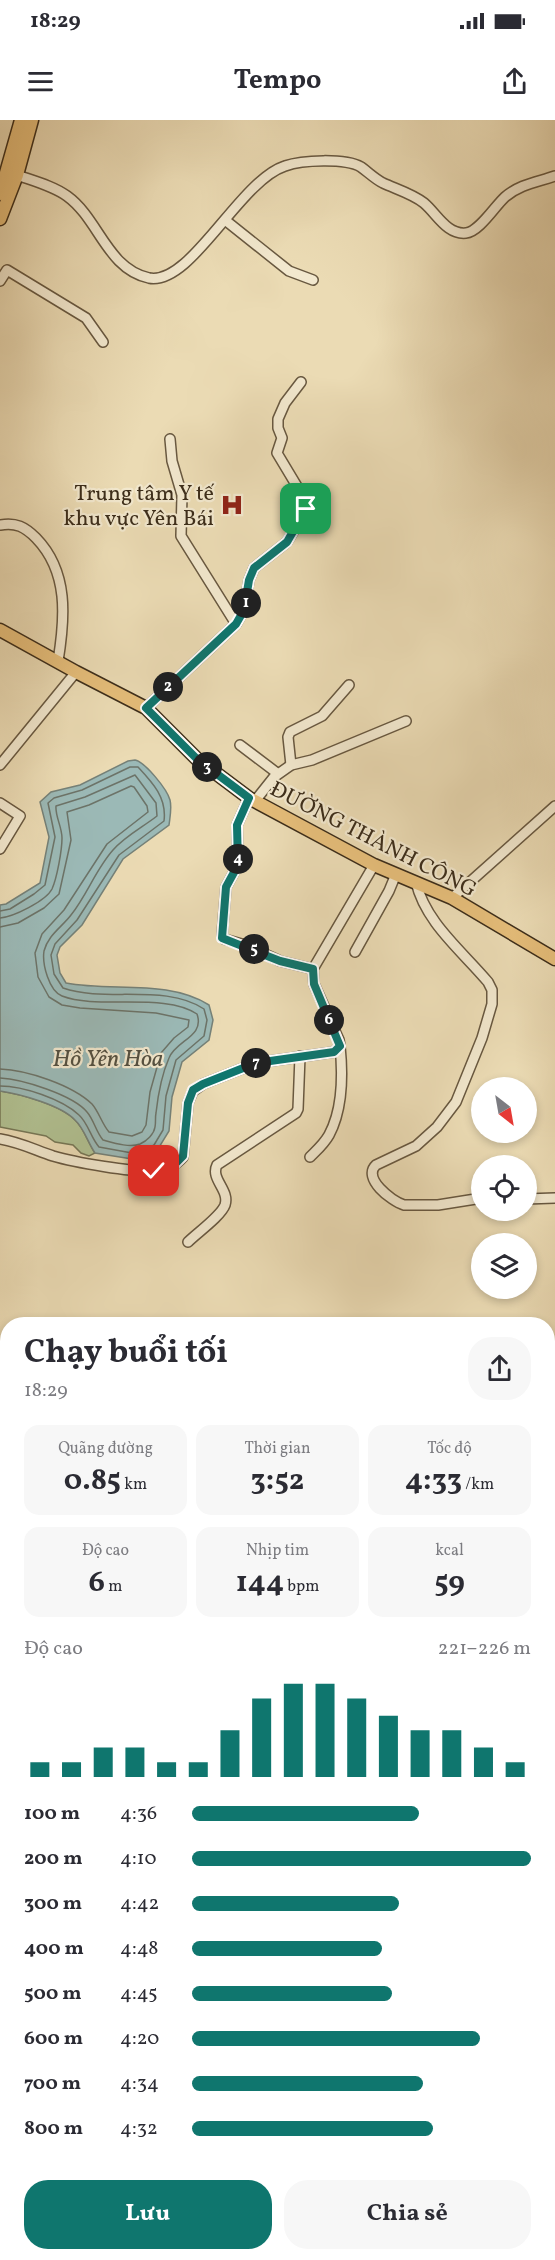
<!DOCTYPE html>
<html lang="vi">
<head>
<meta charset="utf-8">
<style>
	:root { --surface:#fff; --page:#f7f7f7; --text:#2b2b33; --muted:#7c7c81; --accent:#0f766e }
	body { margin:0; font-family:Vollkorn,serif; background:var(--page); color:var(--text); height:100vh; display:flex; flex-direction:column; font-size:22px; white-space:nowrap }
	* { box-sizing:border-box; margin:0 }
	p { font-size:20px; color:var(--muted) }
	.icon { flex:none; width:33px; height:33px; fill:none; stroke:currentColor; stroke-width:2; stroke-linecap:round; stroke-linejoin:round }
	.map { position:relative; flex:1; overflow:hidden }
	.side { position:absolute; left:0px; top:1197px; width:555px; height:944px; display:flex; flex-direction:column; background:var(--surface); border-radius:24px 24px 0 0; box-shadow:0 3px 9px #0003 }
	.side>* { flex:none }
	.needle { width:39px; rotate:149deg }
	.fabs { position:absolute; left:471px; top:957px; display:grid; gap:12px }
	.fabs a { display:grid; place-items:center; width:66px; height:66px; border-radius:50%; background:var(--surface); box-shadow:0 3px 9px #0003; font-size:30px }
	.pin { position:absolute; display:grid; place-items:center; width:51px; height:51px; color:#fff; margin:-26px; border-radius:12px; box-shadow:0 3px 9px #0006 }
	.km { position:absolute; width:30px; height:30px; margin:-15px; border-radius:50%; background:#222; color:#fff; font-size:16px; line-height:30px; text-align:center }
	.round { display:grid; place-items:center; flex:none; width:63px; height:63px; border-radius:24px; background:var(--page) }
	.summary { display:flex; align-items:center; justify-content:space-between; height:102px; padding:0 24px }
	h1 { font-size:33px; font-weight:700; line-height:45px }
	.stats { display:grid; grid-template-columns:repeat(3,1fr); gap:9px; height:102px; padding:6px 24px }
	.stats div { display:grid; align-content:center; border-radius:15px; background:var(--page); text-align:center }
	.stats b { font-size:30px; font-weight:700 }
	.stats small { font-size:16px; font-weight:400 }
	.stats p { font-size:16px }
	.chart { height:168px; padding:12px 24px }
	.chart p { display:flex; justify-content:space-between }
	.chart svg { width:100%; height:108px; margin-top:6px; stroke:var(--accent); stroke-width:6 }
	.action { display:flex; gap:12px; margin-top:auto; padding:12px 24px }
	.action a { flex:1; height:69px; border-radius:24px; background:var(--accent); color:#fff; font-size:24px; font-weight:700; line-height:69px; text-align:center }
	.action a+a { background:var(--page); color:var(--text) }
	ul { padding:0 24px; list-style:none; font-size:20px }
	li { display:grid; grid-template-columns:96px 72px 1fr; align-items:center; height:45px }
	li i { height:15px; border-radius:8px; background:var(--accent) }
	.status { display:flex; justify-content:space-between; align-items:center; height:42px; padding:0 30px; background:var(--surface); direction:ltr }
	.status svg { height:16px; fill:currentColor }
	header { display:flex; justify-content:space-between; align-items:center; height:78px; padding:0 24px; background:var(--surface); font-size:27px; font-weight:700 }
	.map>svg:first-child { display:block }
	.green { fill:#b1c192; stroke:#767756; stroke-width:1.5 }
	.water { fill:#9bb9b6; stroke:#758178; stroke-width:1.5 }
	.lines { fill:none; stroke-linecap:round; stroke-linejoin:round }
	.shore { stroke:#6c7368; stroke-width:1.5 }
	.minor-casing { stroke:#685840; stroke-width:12 }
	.major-casing { stroke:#3c2d1a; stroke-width:15 }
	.minor { stroke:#f2e8ce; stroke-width:9 }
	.major { stroke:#e6be7a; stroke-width:12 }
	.route-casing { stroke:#fff; stroke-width:12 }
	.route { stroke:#0f766e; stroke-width:8 }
	.labels { text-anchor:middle; stroke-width:4.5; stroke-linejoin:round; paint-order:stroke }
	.poi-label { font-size:22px; fill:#3c2d1a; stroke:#f2e8ce; text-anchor:end }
	.street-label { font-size:22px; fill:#3c2d1a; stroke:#f2e8ce }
	.water-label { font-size:24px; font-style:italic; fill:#545041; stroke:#f2e8ce }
</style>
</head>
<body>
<div class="status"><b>18:29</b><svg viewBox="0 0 49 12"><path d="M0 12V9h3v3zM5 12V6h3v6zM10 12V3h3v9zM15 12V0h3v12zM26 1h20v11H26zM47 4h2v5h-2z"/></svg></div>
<header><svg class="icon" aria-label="menu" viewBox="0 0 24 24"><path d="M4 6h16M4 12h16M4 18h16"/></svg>Tempo<svg class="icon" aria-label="share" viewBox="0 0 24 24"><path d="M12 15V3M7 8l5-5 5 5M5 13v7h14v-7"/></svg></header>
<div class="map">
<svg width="555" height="2140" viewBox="0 0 555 2140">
	<rect width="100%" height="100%" fill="#ebdbb4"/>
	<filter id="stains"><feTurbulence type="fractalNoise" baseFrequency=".00333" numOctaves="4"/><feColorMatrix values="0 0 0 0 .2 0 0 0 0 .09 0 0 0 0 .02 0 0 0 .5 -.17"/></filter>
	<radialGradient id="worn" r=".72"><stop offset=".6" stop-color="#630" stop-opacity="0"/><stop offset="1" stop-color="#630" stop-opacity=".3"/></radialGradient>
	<path class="green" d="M0,971c20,3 61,14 75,29 9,8 13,23 20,33l-6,3 -8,-3 -8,-8 -18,-3 -9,-6 -46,-9z"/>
	<path class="water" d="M135,640c10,2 32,29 35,40 2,8 0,17 -1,25l-46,34 -41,66 -22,22 -3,8 3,18 6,10c46,9 102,-4 143,22l4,15 -4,20 -27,22 -10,35 -3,34 -11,18 -14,9 -12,1 -37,-6c-7,-10 -11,-25 -20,-33 -14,-15 -55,-26 -75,-29v-186l6,-1 34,-21 9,-46 -9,-35 11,-10 29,-7 48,-24z"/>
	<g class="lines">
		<g class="shore">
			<path d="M0,791l10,-2 24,-15 11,-9 10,-48 -7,-34 6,-5 28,-8 48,-23h8c15,16 29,31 26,54l-45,34 -42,65 -22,24 -4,11 3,19 9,14c43,15 102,-5 141,21l3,11 -3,16 -28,24 -10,36 -3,34 -9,15 -12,7 -10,1 -33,-6c-8,-9 -11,-24 -20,-32 -17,-16 -56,-29 -79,-29"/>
			<path d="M0,798c13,-1 46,-17 52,-29 5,-11 10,-39 10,-51 0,-11 -7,-22 -6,-32l29,-9 50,-22 21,28 1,13c-14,11 -32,20 -44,34 -17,19 -26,45 -42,65 -9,12 -23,20 -27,36 -2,13 5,40 18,45 36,14 103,-4 135,18 8,23 -21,26 -28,44 -7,16 -11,37 -13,55 -1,4 0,10 -1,14 -1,7 -8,14 -15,17 -10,4 -26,-1 -37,-4 -7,-8 -9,-20 -16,-28 -14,-17 -65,-33 -87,-34"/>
			<path d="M0,807l18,-4 26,-15 15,-14 12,-54 -4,-28 22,-7 42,-19 3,1 13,19 1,6 -41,32 -43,66 -22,24 -7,19 3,24 11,20 13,8 18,3 76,5 33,7 -1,7 -14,11 -13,15 -11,39 -4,33 -4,7 -10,4 -23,-4c-7,-8 -10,-20 -17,-28 -20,-19 -65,-34 -92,-35"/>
		</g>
		<g class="minor-casing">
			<g id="minor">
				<path d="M17,55c17,6 36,11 50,21 32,23 40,73 82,82 42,8 90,-97 136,-112 17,-6 60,-8 76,1 7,5 14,12 22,16 13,6 30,11 41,20 13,11 23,32 42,30 13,-1 29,-27 39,-36 15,-13 33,-15 50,-21"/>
				<polyline points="225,100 289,151 313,160"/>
				<polyline points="0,161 7,150 86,198 103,222"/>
				<polyline points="170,319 172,341 182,375 181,416 236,504"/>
				<path d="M0,405c16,-3 25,2 36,13 33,34 29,80 22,123"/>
				<polyline points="146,588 236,504 244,490 249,460 254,448 287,422 307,389 307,383 277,333 282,318 278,308 278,299 285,283 301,262"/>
				<polyline points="240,625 277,653"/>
				<polyline points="0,645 76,552"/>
				<polyline points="291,645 288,617 290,612 322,596 349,565"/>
				<polyline points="249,678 237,705 238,745 226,767 222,816 224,819 245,825 280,841 313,849"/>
				<polyline points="255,681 274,657 291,645 312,640 406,601"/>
				<polyline points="0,683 20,696 0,729"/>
				<path d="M416,762c9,40 46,69 72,100l4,8v14l-10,34 -26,64 -19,25 -21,19 -40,19c-14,13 15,36 28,40h34l44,-7"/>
				<polyline points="452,778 555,686"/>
				<polyline points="355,832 389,771 396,754"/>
				<path d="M0,1019c19,3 35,11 53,17 20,6 82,17 102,15 11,-1 21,-6 28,-14l5,-54 5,-12 10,-7 53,-21 78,-11 6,-6 -1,-6 -25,-56 -1,-15 61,-104"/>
				<path d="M310,1037c7,-7 14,-13 19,-22 14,-26 14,-60 11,-89"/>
				<polyline points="526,1079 555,1078"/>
				<path d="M188,1122c9,-9 33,-26 37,-37 5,-15 -15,-26 -8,-40l79,-52 2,-4 2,-53"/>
				<polyline points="0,1333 8,1343"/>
				<polyline points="548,1351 551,1332 551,1296"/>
				<polyline points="0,1499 8,1488"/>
				<polyline points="0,1752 8,1754"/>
				<polyline points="548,1992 555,1995"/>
				<polyline points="0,2049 8,2051"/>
				<polyline points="101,2133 103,2140"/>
			</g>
		</g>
		<g class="major-casing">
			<g id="major">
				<polyline points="0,74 21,0"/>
				<polyline points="0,99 17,55 32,0"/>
				<polyline points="0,510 76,552 146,588 197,639 249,678 374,745 452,778 555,839"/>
				<polyline points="0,1292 8,1292"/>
				<polyline points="548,1297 555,1293"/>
				<polyline points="548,2025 555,2002"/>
				<polyline points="492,2140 495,2133"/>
			</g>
		</g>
		<use href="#minor" class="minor"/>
		<use href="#major" class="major"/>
	</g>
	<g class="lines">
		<g class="route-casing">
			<polyline id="route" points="154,1051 173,1046 183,1036 188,983 193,970 203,964 256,943 334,932 340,926 314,864 313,849 280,841 222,818 226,767 238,745 237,705 249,678 197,639 146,588 236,504 244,490 249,460 254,448 287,422 306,389"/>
		</g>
		<use href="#route" class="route"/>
	</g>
	<defs>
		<g id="hospital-bare" transform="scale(1.8)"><path d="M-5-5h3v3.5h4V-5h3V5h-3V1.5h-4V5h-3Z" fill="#8f2418" stroke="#f2e8ce" stroke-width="2.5" paint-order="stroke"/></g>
	</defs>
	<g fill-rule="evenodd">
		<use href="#hospital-bare" x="232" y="385"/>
	</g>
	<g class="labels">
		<g class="poi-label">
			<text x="214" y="380">Trung tâm Y tế<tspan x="214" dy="25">khu vực Yên Bái</tspan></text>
		</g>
		<g class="street-label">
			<text transform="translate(374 718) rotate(27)" y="8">ĐƯỜNG THÀNH CÔNG</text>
		</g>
		<g class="water-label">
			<text x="108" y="946">Hồ Yên Hòa</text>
		</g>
	</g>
	<rect width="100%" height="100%" filter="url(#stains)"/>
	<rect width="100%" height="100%" fill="url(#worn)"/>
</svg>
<div class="fabs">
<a><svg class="needle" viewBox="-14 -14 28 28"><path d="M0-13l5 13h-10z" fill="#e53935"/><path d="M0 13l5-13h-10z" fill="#7c7c81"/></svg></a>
<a><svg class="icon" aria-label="locate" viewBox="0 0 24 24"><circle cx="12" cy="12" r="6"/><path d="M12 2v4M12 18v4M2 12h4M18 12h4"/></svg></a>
<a><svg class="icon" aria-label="layers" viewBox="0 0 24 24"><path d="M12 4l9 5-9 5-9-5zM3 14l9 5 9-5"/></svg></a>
</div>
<div class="pin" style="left:306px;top:389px;background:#1e9e55"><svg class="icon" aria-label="arrive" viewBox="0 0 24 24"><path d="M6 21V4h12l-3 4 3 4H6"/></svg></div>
<div class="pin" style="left:154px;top:1051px;background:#d93025"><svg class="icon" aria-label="check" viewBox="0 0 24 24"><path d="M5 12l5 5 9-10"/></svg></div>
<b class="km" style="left:246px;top:483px">1</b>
<b class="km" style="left:168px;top:567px">2</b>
<b class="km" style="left:207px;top:647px">3</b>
<b class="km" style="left:238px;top:739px">4</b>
<b class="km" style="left:254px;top:829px">5</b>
<b class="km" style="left:329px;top:900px">6</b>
<b class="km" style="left:256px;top:943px">7</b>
<section class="side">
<div class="summary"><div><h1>Chạy buổi tối</h1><p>18:29</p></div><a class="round"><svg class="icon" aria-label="share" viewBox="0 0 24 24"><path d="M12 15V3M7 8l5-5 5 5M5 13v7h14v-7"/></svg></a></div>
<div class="stats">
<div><p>Quãng đường</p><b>0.85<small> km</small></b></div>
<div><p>Thời gian</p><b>3:52</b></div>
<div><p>Tốc độ</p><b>4:33<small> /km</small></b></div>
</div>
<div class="stats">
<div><p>Độ cao</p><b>6<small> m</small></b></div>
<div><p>Nhịp tim</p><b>144<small> bpm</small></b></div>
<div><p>kcal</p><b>59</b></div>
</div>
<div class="chart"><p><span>Độ cao</span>221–226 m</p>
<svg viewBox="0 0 160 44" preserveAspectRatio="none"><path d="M5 44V38M15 44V38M25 44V32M35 44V32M45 44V38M55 44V38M65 44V25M75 44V12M85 44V6M95 44V6M105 44V12M115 44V19M125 44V25M135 44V25M145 44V32M155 44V38"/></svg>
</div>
<ul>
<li><b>100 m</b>4:36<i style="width:67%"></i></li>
<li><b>200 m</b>4:10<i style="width:100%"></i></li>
<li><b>300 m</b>4:42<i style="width:61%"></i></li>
<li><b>400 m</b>4:48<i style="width:56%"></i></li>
<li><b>500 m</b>4:45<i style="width:59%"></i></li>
<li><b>600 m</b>4:20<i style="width:85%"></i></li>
<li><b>700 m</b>4:34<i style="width:68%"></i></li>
<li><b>800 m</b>4:32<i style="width:71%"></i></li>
</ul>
<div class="action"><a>Lưu</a><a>Chia sẻ</a></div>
</section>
</div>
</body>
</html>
